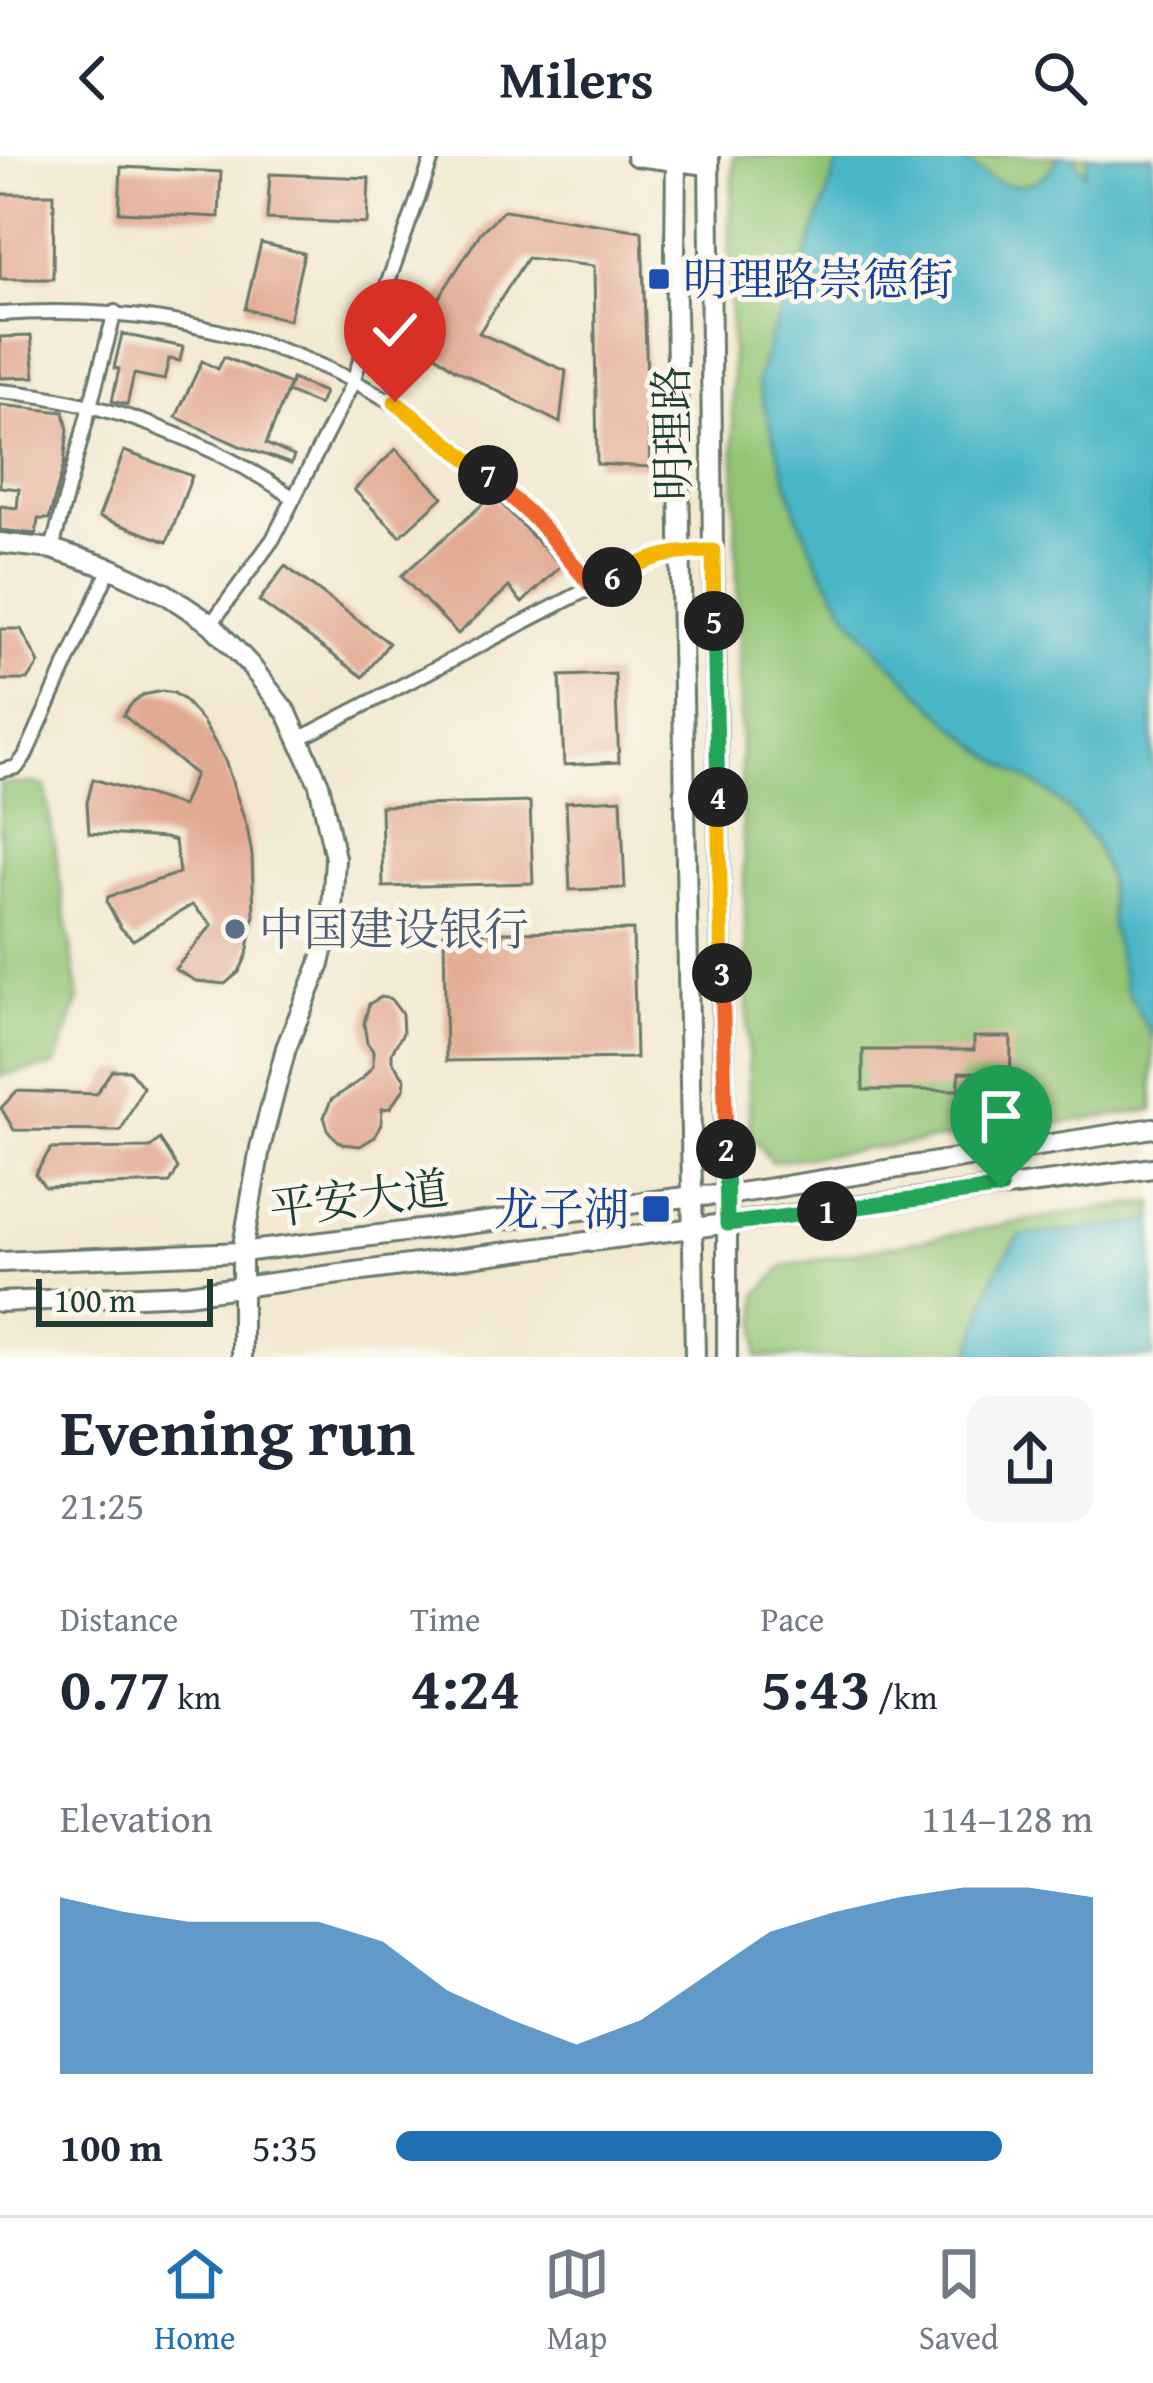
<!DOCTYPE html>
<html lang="en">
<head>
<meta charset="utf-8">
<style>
	:root { --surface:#fff; --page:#f6f6f7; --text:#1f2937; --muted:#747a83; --line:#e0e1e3; --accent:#1f6fb2 }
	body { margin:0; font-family:"Gentium Book Plus","Noto Serif SC",serif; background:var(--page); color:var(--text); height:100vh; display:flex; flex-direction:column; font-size:45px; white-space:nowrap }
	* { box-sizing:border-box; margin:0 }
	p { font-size:39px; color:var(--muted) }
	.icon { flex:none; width:66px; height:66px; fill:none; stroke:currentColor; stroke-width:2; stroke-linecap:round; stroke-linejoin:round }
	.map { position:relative; height:1201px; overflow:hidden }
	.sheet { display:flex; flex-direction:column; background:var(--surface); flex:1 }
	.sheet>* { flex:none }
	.scale { position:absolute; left:36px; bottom:30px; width:177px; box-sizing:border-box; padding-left:12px; border:6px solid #1f3d34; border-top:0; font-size:33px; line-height:42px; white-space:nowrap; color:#1f3d34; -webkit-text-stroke:9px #fbf7ec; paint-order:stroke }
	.pin { position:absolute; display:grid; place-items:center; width:102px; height:102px; color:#fff; margin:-123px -51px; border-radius:50% 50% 50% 0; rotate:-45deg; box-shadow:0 0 12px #0007 }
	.pin .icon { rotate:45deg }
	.km { position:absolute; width:60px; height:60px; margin:-30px; border-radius:50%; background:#222; color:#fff; font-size:33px; line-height:60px; text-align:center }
	.round { display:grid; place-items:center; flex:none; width:126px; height:126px; border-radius:24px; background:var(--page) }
	.head { display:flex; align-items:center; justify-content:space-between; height:204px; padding:0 60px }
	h1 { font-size:66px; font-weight:700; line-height:90px }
	.figures { display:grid; grid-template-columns:repeat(3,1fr); gap:18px; height:204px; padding:12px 60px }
	.figures div { display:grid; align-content:center }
	.figures b { font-size:60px; font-weight:700 }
	.figures small { font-size:33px; font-weight:400 }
	.figures p { font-size:33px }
	.chart { height:336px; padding:24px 60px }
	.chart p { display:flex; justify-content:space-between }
	.chart svg { width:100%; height:216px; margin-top:12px; fill:var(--accent); opacity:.7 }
	ul { padding:0 60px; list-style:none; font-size:39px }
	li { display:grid; grid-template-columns:192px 144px 1fr; align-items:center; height:90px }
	li i { height:30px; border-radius:15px; background:var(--accent) }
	header { display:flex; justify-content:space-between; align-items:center; height:156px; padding:0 60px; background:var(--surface); font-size:54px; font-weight:700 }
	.dock { display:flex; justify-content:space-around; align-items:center; height:168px; border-top:3px solid var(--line); background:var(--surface); font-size:33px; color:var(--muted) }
	.dock a { display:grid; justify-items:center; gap:6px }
	.dock .active { color:var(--accent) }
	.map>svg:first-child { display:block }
	.green { fill:#92c474; stroke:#588054; stroke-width:3 }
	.water { fill:#4ab6c6; stroke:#347a7d; stroke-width:3 }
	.building { fill:#e2aa93 }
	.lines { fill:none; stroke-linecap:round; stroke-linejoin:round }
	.street-casing { stroke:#69796b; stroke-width:18 }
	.secondary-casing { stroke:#69796b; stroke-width:24 }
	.street { stroke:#fff; stroke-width:12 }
	.secondary { stroke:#fff; stroke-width:18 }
	.split-1-casing { stroke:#fff; stroke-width:24 }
	.split-2-casing { stroke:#fff; stroke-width:24 }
	.split-3-casing { stroke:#fff; stroke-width:24 }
	.split-4-casing { stroke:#fff; stroke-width:24 }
	.split-5-casing { stroke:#fff; stroke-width:24 }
	.split-6-casing { stroke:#fff; stroke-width:24 }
	.split-7-casing { stroke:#fff; stroke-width:24 }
	.split-8-casing { stroke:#fff; stroke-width:24 }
	.split-1 { stroke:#22a559; stroke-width:15 }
	.split-2 { stroke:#22a559; stroke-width:15 }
	.split-3 { stroke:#f0652b; stroke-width:15 }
	.split-4 { stroke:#f5b400; stroke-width:15 }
	.split-5 { stroke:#22a559; stroke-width:15 }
	.split-6 { stroke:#f5b400; stroke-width:15 }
	.split-7 { stroke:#f0652b; stroke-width:15 }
	.split-8 { stroke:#f5b400; stroke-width:15 }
	.transit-dot { fill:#1a4fb4; stroke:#fbf7ec; stroke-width:4.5 }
	.service-dot { fill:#5c6f8a; stroke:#fbf7ec; stroke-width:4.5 }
	.labels { text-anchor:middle; stroke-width:10; stroke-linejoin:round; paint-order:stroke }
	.transit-label { font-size:45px; fill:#164399; stroke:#fbf7ec; text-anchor:start }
	.street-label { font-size:45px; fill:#1f3d34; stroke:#fbf7ec }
	.service-label { font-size:45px; fill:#4e5e75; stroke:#fbf7ec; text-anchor:start }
</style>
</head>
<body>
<header><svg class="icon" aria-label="back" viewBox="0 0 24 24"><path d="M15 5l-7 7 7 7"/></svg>Milers<svg class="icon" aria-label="search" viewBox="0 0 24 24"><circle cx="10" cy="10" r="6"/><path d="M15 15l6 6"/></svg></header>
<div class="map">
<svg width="1153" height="1201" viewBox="0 0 1153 1201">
	<rect width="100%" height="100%" fill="#fbf7ec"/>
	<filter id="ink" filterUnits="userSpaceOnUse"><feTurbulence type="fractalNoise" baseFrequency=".00833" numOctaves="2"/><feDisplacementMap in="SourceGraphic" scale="24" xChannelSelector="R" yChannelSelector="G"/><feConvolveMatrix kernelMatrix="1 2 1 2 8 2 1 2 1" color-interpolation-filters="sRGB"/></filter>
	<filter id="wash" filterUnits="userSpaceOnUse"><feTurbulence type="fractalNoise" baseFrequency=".004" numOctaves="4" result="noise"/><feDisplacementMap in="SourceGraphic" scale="48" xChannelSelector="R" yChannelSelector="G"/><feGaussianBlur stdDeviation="2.7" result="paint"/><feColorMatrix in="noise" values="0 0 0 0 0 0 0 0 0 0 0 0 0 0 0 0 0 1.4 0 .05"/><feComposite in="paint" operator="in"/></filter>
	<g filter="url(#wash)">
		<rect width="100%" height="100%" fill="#f3e9d1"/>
		<g class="green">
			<polygon points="734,0 1153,0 1153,954 771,1006 750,977 729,85"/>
			<polygon points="34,627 45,630 79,843 55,910 5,918 0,921 0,628"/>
			<polygon points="1153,1046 1153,1201 757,1201 758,1138 784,1110 1062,1058"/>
		</g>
		<g class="water">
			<path d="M840,0h120c33,30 72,48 99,0h13l13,18 3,-18h65v882l-27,-48 -15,-65 -3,-47 -13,-35 -23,-29 -23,-21 -58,-37 -38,-31 -72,-71 -34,-41 -28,-48 -22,-50 -40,-133 13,-45 38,-86z"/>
			<polygon points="1153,1061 1153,1201 969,1201 995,1117 1019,1080 1141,1067"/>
		</g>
		<g id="blocks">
			<g class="building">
				<polygon points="121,11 221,16 219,61 119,56"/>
				<polygon points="270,18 369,22 367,68 267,63"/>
				<polygon points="0,38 54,38 53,123 0,123"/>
				<polygon points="504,54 642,75 650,311 597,308 594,110 527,102 479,177 566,215 560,267 453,212 431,195 426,162 481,76"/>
				<polygon points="261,87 304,97 289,164 245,153"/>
				<polygon points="122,178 183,191 180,205 169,203 164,224 134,218 127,249 112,245 119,213 114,212"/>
				<polygon points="31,180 35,221 0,222 0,181"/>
				<polygon points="224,201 290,228 266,288 294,300 291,308 240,290 176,261 202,205 218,213"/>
				<polygon points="292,223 324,236 319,249 287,236"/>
				<polygon points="0,249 64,256 68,274 64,308 49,363 38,363 36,378 0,374 0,350 17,352 19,333 0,331"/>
				<polygon points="396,293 443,341 400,380 354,334"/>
				<polygon points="124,295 192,320 167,386 99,361"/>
				<polygon points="493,339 561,410 522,447 509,431 458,478 401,420"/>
				<polygon points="285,410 389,487 363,521 259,445"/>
				<polygon points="0,473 21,473 39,507 28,524 0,524"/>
				<polygon points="615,518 619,606 564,609 560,520"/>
				<polygon points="162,535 174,537 184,544 203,566 225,604 247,671 252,699 254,759 247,799 239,816 225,828 196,825 175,813 212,769 192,749 133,784 120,771 107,746 108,741 179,717 175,685 165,682 89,677 87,647 93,623 182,650 195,618 123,559 133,546 143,539"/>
				<polygon points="621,643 625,732 570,734 566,646"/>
				<polygon points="530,646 533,727 383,731 381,650"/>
				<polygon points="633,774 636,902 446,905 444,777"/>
				<polygon points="381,841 391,843 402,858 403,877 392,896 392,905 405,923 404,933 390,952 382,953 381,968 375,981 360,990 342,988 329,976 324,961 331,944 362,923 373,910 373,895 367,887 364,867 369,848"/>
				<polygon points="974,881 1011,881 1010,946 995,946 995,917 959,916 959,934 863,934 863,894 974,894"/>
				<polygon points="112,914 129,914 143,931 121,975 14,974 1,952 17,935 96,938"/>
				<polygon points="160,983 178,1012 170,1027 45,1031 35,1018 51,993 150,992"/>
			</g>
		</g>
	</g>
	<g filter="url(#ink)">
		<use href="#blocks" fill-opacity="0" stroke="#69796b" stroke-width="3"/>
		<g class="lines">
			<g class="street-casing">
				<g id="street">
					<path d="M0,158c209,-15 395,54 539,209 19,20 36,43 53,64"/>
					<path d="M0,235c105,9 207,48 294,107"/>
					<polyline points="52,393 115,156"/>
					<polyline points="211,468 273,383 351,230 433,0"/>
					<polyline points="299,583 648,402 682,396 713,395"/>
					<polyline points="0,615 17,611 25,600 110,412"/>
				</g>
			</g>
			<g class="secondary-casing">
				<g id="secondary">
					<polyline points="636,0 708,9"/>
					<polyline points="676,0 675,98 695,1201"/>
					<polyline points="709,0 713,395 727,1068 727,1201"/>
					<polyline points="0,387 52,393 110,412 166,438 211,468 250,509 287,557 319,628 335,702 332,755 320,808 286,892 260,992 242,1096 242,1201"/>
					<polyline points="0,1106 242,1096 694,1040 727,1039 1153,972"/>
					<polyline points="0,1146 186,1138 1153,1012"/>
				</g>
			</g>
			<use href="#street" class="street"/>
			<use href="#secondary" class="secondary"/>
		</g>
	</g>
	<g class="lines" filter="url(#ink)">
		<g class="split-1-casing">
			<polyline id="split-1" points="827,1055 1001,1032"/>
		</g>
		<g class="split-2-casing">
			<polyline id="split-2" points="726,993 727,1068 827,1055"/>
		</g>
		<g class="split-3-casing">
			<polyline id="split-3" points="722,817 726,993"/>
		</g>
		<g class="split-4-casing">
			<polyline id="split-4" points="718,641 722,817"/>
		</g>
		<g class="split-5-casing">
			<polyline id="split-5" points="714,465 718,641"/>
		</g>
		<g class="split-6-casing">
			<path id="split-6" d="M612,421c40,-21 55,-25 101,-26l1,70"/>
		</g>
		<g class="split-7-casing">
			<polyline id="split-7" points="488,319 540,368 592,431 612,421"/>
		</g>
		<g class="split-8-casing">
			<polyline id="split-8" points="395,246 488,319"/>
		</g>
		<use href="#split-1" class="split-1"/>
		<use href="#split-2" class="split-2"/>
		<use href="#split-3" class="split-3"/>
		<use href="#split-4" class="split-4"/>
		<use href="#split-5" class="split-5"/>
		<use href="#split-6" class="split-6"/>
		<use href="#split-7" class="split-7"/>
		<use href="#split-8" class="split-8"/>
	</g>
	<g class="transit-dot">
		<rect x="647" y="111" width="24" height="24" rx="6"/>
		<rect x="641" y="1038" width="30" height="30" rx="6"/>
	</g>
	<circle class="service-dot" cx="235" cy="773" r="12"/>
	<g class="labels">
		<g class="transit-label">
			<text x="683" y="139">明理路崇德街</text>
			<text x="629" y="1069" text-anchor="end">龙子湖</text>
		</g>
		<g class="street-label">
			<text transform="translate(672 277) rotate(-91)" y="16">明理路</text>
			<text transform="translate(359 1042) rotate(-7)" y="16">平安大道</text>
		</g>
		<g class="service-label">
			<text x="259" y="789">中国建设银行</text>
		</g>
	</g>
</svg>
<div class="scale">100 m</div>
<div class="pin" style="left:1001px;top:1032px;background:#1e9e55"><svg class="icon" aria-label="arrive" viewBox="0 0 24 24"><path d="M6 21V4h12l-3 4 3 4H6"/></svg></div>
<div class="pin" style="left:395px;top:246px;background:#d93025"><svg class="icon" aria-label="check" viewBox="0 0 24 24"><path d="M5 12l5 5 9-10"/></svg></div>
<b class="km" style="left:827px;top:1055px">1</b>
<b class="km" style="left:726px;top:993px">2</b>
<b class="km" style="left:722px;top:817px">3</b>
<b class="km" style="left:718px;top:641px">4</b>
<b class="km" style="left:714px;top:465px">5</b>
<b class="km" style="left:612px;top:421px">6</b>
<b class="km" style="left:488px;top:319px">7</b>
</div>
<section class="sheet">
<div class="head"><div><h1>Evening run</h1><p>21:25</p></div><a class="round"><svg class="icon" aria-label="share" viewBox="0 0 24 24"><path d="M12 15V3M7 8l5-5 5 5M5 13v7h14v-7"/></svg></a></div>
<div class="figures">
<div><p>Distance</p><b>0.77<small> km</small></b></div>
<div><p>Time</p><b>4:24</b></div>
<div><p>Pace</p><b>5:43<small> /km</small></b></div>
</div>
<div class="chart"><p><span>Elevation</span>114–128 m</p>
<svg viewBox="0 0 160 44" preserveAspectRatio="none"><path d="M0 44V8L10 11L20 13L30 13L40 13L50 17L60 27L70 33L80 38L90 33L100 24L110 15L120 11L130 8L140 6L150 6L160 8V44z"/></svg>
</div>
<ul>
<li><b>100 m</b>5:35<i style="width:87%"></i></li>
</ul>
</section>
<nav class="dock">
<a class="active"><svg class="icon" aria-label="home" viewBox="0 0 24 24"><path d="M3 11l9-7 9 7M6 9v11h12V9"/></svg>Home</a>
<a><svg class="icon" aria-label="map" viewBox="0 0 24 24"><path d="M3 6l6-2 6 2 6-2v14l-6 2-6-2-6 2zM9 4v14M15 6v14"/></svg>Map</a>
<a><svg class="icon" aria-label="saved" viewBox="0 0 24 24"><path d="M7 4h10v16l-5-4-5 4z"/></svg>Saved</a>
</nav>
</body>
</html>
